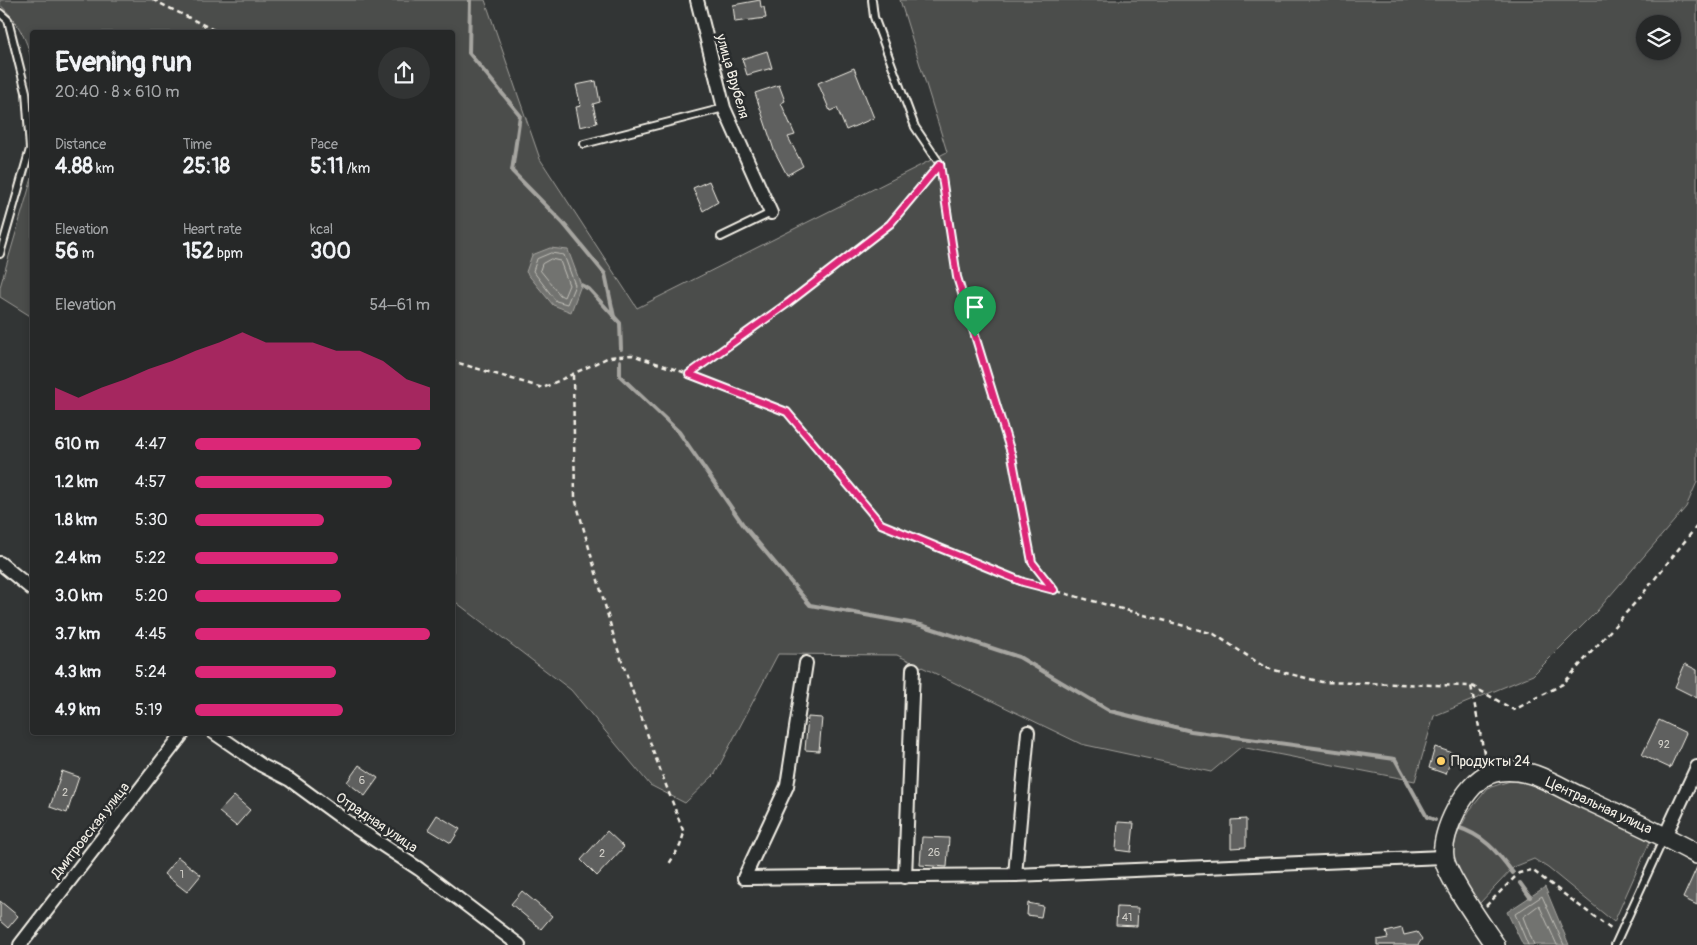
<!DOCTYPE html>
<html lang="en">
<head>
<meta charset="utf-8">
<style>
	:root { --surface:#262828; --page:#323434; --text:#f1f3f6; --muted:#a4a6a8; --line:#424445; --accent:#db2777 }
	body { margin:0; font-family:Pangolin,sans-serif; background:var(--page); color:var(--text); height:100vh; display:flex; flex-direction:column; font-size:19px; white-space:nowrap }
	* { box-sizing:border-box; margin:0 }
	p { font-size:16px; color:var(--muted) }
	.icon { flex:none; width:28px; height:28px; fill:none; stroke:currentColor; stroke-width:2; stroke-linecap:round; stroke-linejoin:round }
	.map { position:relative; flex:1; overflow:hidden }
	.side { position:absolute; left:30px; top:30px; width:425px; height:705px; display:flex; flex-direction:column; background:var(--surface); border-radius:5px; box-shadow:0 2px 8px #0003,0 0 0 1px var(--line) }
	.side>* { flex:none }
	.buttons { position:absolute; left:1636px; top:15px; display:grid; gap:10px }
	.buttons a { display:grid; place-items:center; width:45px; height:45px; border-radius:50%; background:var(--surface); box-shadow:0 2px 8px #0003,0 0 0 1px var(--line); font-size:25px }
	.pin { position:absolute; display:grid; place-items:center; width:42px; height:42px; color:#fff; margin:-51px -21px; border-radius:50% 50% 50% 0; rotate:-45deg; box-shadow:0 0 5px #0007 }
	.pin .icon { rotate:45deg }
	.round { display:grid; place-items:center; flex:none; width:52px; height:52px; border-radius:26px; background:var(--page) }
	.overview { display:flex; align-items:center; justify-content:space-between; height:85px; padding:0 25px }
	h1 { font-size:28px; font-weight:800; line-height:38px }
	.stats { display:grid; grid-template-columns:repeat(3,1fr); gap:8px; height:85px; padding:5px 25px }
	.stats div { display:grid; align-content:center }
	.stats b { font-size:21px; font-weight:800 }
	.stats small { font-size:14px; font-weight:400 }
	.stats p { font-size:14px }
	.chart { height:140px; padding:10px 25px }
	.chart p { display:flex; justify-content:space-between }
	.chart svg { width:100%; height:90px; margin-top:5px; fill:var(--accent); opacity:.7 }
	ul { padding:0 25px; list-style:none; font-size:16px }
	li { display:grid; grid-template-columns:80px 60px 1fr; align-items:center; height:38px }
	li i { height:12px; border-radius:6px; background:var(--accent) }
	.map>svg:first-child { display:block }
	.green { fill:#4b4d4c; stroke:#a09f9a; fill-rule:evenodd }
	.water { fill:#727370; stroke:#a6a5a0 }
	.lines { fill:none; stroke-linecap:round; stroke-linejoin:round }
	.shore { stroke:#c0bfb8; stroke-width:1 }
	.stream { stroke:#a6a5a0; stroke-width:4 }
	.building { fill:#5f605f; stroke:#f4f1e8 }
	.lane-casing { stroke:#f4f1e8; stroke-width:10 }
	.street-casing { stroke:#f4f1e8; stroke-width:16 }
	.secondary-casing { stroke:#f4f1e8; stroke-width:22 }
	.path { stroke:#f4f1e8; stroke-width:2.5; stroke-dasharray:5 4; stroke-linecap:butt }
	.lane { stroke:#2a2d2e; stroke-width:6 }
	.street { stroke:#2a2d2e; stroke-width:12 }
	.secondary { stroke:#2a2d2e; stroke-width:19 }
	.route-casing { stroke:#fff; stroke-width:10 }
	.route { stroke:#db2777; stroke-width:6 }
	.poi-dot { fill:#ffd166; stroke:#2a2d2e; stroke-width:2 }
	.labels { text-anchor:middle; stroke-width:5; stroke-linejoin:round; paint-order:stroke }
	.number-label { font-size:11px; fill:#cfcdc6 }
	.street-label { font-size:14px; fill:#f4f1e8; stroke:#2a2d2e }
	.poi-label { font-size:14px; fill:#f4f1e8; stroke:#2a2d2e; text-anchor:start }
</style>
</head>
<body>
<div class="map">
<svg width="1697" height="945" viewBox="0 0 1697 945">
	<rect width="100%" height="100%" fill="#323535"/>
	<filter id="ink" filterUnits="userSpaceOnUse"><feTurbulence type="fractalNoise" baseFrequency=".02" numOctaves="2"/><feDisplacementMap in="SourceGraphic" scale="10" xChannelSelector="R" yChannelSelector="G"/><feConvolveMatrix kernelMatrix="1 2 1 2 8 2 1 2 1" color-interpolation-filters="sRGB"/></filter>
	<g filter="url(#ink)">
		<g class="green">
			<path d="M0,0h485l55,159 97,149 310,-156 -47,-152h797v482l-11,25 -89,104 -64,64 -99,41 -19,65 -174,-34 -30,25 -130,-28 -184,-89 -119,-1 -63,120 -30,29 -35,-18 -79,-95 -118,-90 -1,-568h-420v33c-2,-21 -16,-47 -32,-60zM1645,24h27v27h-27z"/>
			<polygon points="32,178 32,317 0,297 0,287"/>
			<polygon points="1510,781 1528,783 1651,839 1614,922 1548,868 1534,859 1514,867 1479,904 1452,860 1456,837 1469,811 1488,788"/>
		</g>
		<g class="water">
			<polygon points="550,248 568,250 581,285 571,312 553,305 526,272 532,255"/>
			<polygon points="1545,887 1569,945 1523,945 1507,912"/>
		</g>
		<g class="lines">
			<g class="shore">
				<polygon points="551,253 564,255 575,285 567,304 556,301 533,271 537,259"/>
				<polygon points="551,259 560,261 569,285 564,297 560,295 540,270 542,264"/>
				<polyline points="1528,945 1515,914 1542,896 1564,945"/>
				<polyline points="1534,945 1523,917 1539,905 1557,945"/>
			</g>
			<g class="stream">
				<polyline points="470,0 469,53 520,115 512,171 563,223 605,274 614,317"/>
				<polyline points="581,285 589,289 620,323 621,349"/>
				<polyline points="620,361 620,376 679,432 744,526 810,605 921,625 1019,657 1110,711 1191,731 1395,759 1427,817 1435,820"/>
				<path d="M1457,827c26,8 40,24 56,46"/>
				<polyline points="1520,883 1530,897"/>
			</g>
		</g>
		<g class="building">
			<polygon points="760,0 761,7 764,7 766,18 735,22 733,5"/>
			<polygon points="767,51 772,68 747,75 742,59"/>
			<polygon points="854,68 874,118 846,130 837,108 830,111 818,83"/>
			<polygon points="596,81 600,102 593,104 597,123 580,127 576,107 581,106 576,85"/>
			<polygon points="779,85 785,101 781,103 795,135 788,137 803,166 787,175 774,150 755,93"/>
			<polygon points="709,181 718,202 703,211 693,188"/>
			<polygon points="1685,664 1697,670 1697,698 1675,687"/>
			<polygon points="808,717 822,718 819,751 805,750"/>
			<polygon points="1659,720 1686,733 1670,768 1642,755"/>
			<polygon points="1435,747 1453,753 1446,774 1429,768"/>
			<polygon points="359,765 378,778 365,796 347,782"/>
			<polygon points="62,771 79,777 67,813 50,807"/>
			<polygon points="234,796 250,810 236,826 219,812"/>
			<polygon points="437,815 460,829 451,843 428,829"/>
			<polygon points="1246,819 1246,847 1231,848 1231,820"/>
			<polygon points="1118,822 1134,823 1131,852 1116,850"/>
			<polygon points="607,831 624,847 597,876 581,860"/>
			<polygon points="922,837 949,838 947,867 920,865"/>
			<polygon points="178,857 201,875 187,892 164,874"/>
			<polygon points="1697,867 1697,905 1683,898"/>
			<polygon points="522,891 552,916 541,929 511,904"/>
			<polygon points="0,901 18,916 8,928 0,921"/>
			<polygon points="1028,903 1043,906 1041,917 1027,915"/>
			<polygon points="1117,907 1138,908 1137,926 1116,925"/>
			<polygon points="1402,928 1404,935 1417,932 1422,939 1418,945 1377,945 1377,940 1388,938 1386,932"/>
		</g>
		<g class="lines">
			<g class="lane-casing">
				<g id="lane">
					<polyline points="872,0 874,17 915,127 940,164"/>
					<polyline points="0,13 8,20 26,92 30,149 0,254"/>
					<polyline points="584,144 724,108"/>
					<polyline points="721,237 771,213"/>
					<polyline points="1615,945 1663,840"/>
				</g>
			</g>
			<g class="street-casing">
				<g id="street">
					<polyline points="697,0 724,108 771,213"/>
					<polyline points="0,563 32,589"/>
					<polyline points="806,663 787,786 744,878 1015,875 1443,857"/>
					<polyline points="213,732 261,765 290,780 346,821 419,869 519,945"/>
					<polyline points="1665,836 1697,767"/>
					<polyline points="1015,875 1028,732"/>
					<polyline points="905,877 913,669"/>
					<polyline points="20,945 184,732"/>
				</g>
			</g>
			<g class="secondary-casing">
				<path id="secondary" d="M1495,945c-12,-18 -49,-69 -51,-88 -4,-25 22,-74 45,-83 9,-4 20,-4 29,-3 22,3 43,17 63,26 39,18 78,36 116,57"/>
			</g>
			<g class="path">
				<polyline points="153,0 218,32"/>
				<polyline points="942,174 957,277 1012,456 1032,562 1053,589"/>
				<polyline points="452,358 455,362 543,388 609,357 632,355 689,374 787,412 881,524 1023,582 1214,634 1266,668 1322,682 1471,686 1485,758"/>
				<polyline points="689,374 788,303 890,225 935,170"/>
				<polyline points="573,375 575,498 615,641 655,756 684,833 680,846 669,864"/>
				<polyline points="1472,686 1514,710 1563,684 1641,596 1697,526"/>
				<polyline points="1486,906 1519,873 1532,870 1612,930"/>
			</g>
			<use href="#lane" class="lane"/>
			<use href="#street" class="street"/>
			<use href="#secondary" class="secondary"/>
		</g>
	</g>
	<g class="lines" filter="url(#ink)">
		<g class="route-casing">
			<polygon id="route" points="940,164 957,277 1012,456 1032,562 1054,590 1023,582 881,524 787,412 689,374 788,303 890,224"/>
		</g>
		<use href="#route" class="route"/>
	</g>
	<circle class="poi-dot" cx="1441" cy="761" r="5"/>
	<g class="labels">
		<g class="number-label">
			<text x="1664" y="748">92</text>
			<text x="362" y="784">6</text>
			<text x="65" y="796">2</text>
			<text x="934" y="856">26</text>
			<text x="602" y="857">2</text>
			<text x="182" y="878">1</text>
			<text x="1127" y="921">41</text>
		</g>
		<g class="street-label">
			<text transform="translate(733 76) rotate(74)" y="5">улица Врубеля</text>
			<text transform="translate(1599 805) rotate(25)" y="5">Центральная улица</text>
			<text transform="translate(377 822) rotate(34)" y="5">Отрадная улица</text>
			<text transform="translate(90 830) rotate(-52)" y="5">Дмитровская улица</text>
		</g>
		<g class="poi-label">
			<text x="1451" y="766">Продукты 24</text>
		</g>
	</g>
</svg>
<div class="buttons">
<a><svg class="icon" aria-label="layers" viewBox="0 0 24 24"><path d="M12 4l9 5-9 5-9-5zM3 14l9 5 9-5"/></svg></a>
</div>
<div class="pin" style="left:975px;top:337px;background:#1e9e55"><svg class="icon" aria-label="arrive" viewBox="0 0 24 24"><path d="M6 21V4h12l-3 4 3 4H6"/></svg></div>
<section class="side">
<div class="overview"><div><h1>Evening run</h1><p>20:40 · 8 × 610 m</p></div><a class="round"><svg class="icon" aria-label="share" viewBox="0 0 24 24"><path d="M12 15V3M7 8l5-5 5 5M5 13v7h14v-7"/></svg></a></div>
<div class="stats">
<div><p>Distance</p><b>4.88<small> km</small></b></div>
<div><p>Time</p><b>25:18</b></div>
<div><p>Pace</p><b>5:11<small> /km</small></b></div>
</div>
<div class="stats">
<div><p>Elevation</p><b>56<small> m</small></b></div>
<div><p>Heart rate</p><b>152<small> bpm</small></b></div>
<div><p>kcal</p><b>300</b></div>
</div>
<div class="chart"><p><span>Elevation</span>54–61 m</p>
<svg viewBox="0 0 160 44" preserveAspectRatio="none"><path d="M0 44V33L10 38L20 33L30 29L40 24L50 20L60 15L70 11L80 6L90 11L100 11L110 11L120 15L130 15L140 20L150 29L160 33V44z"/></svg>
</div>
<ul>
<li><b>610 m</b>4:47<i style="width:96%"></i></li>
<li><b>1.2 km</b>4:57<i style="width:84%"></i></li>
<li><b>1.8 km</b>5:30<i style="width:55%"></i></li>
<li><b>2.4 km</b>5:22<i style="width:61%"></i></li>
<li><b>3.0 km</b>5:20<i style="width:62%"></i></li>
<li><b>3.7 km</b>4:45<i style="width:100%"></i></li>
<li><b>4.3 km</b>5:24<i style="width:60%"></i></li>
<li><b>4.9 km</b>5:19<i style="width:63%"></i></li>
</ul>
</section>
</div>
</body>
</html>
